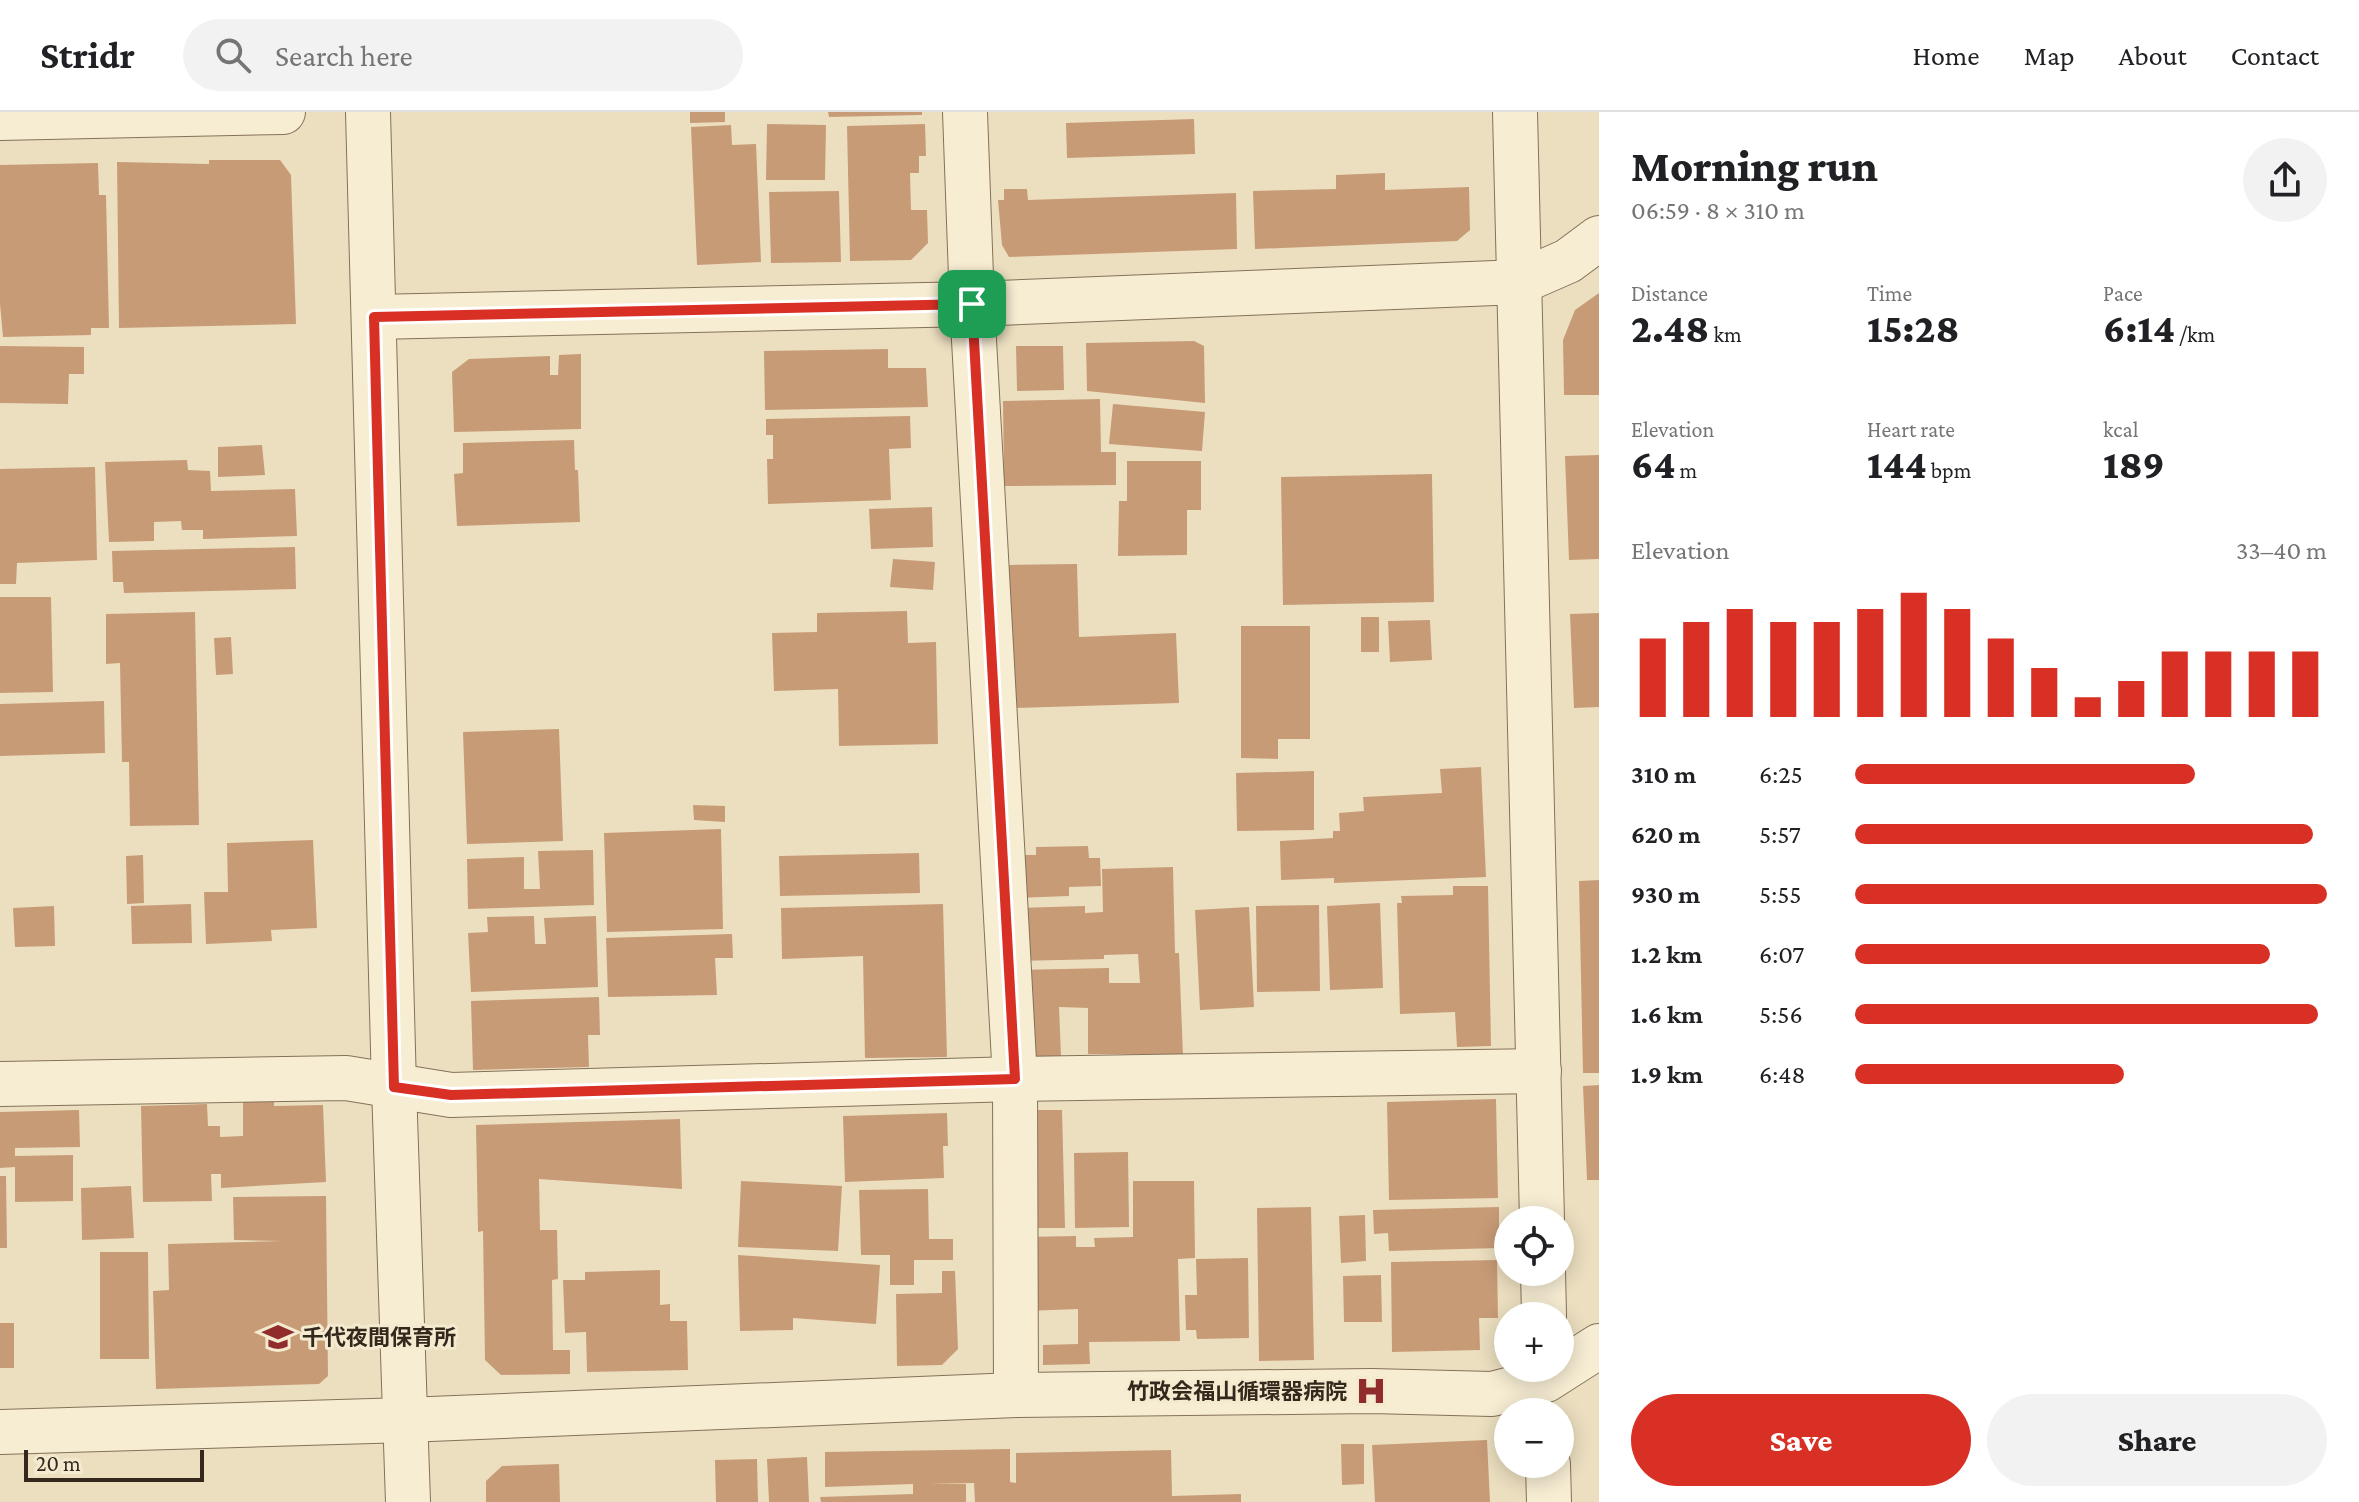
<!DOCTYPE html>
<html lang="en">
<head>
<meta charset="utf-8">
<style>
	:root { --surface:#fff; --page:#f2f2f2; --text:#202124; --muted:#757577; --line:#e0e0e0; --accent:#d93025 }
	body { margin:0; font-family:"Crimson Pro","Noto Sans JP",serif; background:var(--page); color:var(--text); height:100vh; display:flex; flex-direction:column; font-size:30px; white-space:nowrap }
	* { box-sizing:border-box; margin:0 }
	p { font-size:26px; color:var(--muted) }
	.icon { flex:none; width:44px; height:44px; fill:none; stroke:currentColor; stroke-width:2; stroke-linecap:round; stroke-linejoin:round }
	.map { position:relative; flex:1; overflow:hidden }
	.drawer { display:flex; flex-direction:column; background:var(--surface); width:760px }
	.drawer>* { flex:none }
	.buttons { position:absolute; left:1494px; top:1094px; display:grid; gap:16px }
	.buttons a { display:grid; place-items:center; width:80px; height:80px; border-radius:50%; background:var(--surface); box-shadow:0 4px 20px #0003; font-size:40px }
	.scale { position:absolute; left:24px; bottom:20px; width:180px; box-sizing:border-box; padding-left:8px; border:4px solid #34281d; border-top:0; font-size:22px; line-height:28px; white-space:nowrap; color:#34281d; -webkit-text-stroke:6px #f3eacf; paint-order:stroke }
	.pin { position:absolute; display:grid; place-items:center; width:68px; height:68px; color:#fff; margin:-34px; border-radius:16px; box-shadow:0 4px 12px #0006 }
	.round { display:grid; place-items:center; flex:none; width:84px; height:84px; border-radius:42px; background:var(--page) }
	.overview { display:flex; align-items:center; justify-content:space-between; height:136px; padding:0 32px }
	h1 { font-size:44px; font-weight:800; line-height:60px }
	.stats { display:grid; grid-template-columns:repeat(3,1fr); gap:12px; height:136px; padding:8px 32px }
	.stats div { display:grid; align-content:center }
	.stats b { font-size:40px; font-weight:800 }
	.stats small { font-size:22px; font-weight:400 }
	.stats p { font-size:22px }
	.chart { height:224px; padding:16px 32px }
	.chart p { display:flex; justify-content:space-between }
	.chart svg { width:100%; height:144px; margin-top:8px; stroke:var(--accent); stroke-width:6 }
	.action { display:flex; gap:16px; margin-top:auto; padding:16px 32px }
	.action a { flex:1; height:92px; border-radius:48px; background:var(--accent); color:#fff; font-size:32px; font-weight:800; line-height:92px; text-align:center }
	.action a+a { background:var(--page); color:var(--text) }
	ul { padding:0 32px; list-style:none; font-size:26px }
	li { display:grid; grid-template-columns:128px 96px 1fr; align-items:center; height:60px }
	li i { height:20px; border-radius:10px; background:var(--accent) }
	header { display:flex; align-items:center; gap:48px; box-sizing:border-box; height:112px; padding:0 40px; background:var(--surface); border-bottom:2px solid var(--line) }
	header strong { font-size:38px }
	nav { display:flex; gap:44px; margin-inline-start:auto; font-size:28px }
	.search { width:560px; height:72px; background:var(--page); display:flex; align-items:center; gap:20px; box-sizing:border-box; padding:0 28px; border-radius:44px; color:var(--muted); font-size:30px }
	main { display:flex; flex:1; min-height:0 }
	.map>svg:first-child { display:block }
	.building { fill:#c89b77 }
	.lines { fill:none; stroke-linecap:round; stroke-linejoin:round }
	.minor-casing { stroke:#847159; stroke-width:46 }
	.minor { stroke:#f7edd3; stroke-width:44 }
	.route-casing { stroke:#fff; stroke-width:16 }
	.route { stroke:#d93025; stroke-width:10 }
	.labels { text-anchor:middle; stroke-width:6; stroke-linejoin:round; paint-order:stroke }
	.poi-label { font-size:22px; font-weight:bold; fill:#34281d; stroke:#f3eacf; text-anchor:start }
</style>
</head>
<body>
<header>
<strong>Stridr</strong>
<div class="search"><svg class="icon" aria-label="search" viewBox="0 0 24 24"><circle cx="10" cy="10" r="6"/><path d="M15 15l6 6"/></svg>Search here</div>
<nav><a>Home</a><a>Map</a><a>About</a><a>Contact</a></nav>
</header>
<main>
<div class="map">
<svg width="1599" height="1390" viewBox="0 0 1599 1390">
	<rect width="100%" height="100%" fill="#ecdfc0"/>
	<g class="building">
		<polygon points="690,0 725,0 725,10 690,11"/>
		<polygon points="828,0 922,0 922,3 829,5"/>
		<polygon points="1194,7 1195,42 1067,46 1066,11"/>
		<polygon points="767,12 826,13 825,68 766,68"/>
		<polygon points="925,12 926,44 919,44 919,61 910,61 911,98 927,98 928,131 911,148 850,149 847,14"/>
		<polygon points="731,13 732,33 756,32 761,150 697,153 691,15"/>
		<polygon points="209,48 280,48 291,63 296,212 119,216 117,50 209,52"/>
		<polygon points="98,51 99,83 106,83 109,216 91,216 91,223 3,225 0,192 0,53"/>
		<polygon points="1385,61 1385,78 1469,75 1470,118 1457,129 1255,137 1253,79 1336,77 1336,63"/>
		<polygon points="1004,77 1027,77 1028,88 1236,81 1237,137 1009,145 1002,133 998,88 1004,88"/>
		<polygon points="839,79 841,150 771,151 769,80"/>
		<polygon points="1599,181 1599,283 1564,283 1563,228 1575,198"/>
		<polygon points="1194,229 1204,234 1205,291 1087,279 1086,231"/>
		<polygon points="0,234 84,235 84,262 69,262 68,292 0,291"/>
		<polygon points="1016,234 1063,234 1064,278 1017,279"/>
		<polygon points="888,237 888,256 926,256 928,295 765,298 764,239"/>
		<polygon points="581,242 581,317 454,320 452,260 469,247 550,244 550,263 558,263 559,243"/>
		<polygon points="1100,287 1101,340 1116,340 1116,373 1004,374 1003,289"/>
		<polygon points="1113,292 1205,300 1202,339 1109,332"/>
		<polygon points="910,304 911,336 889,337 891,388 768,392 767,347 773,347 773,323 766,323 766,307"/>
		<polygon points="574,328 575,358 578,358 580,410 457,414 454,362 463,361 463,331"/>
		<polygon points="262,333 265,363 218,365 218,335"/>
		<polygon points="1599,343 1599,447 1569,448 1565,344"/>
		<polygon points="187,348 188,358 210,359 211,379 295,377 297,424 203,427 203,418 182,418 181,409 154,410 154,429 109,430 105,350"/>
		<polygon points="1127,349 1201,349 1201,398 1187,398 1187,443 1118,444 1119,389 1127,389"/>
		<polygon points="95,355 97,448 17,451 16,472 0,472 0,357"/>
		<polygon points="1432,362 1434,490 1283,493 1281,365"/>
		<polygon points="932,395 933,435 871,437 869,397"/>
		<polygon points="295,435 296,477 124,481 123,470 113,470 112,439"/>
		<polygon points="893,447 935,450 933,478 890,475"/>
		<polygon points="1077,452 1079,525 1176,521 1179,591 1012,596 1007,453"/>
		<polygon points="0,485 51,485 53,580 0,581"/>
		<polygon points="907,499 908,531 936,530 938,632 839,634 838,577 774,579 772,521 817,520 817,501"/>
		<polygon points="195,500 199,713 130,714 129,650 122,650 120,551 106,552 106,502"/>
		<polygon points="1599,501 1599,595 1574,596 1570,502"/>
		<rect x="1361" y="505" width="18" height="35"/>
		<polygon points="1430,508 1432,548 1390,550 1388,509"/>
		<polygon points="1241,514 1310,514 1310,627 1278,627 1278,647 1241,646"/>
		<polygon points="231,525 233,562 216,563 214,526"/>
		<polygon points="104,589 105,641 0,644 0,592"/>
		<polygon points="559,617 563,729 467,732 463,620"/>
		<polygon points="1481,655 1486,765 1334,771 1334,766 1281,768 1280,729 1333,726 1333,719 1340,719 1339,701 1364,699 1363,685 1442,681 1440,657"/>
		<polygon points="1314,659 1314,718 1237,719 1236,661"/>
		<polygon points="693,693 725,694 725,710 694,708"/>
		<polygon points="721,717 723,817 607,820 604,721"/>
		<polygon points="313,728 317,816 271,818 272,829 206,832 204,780 228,780 227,731"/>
		<polygon points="1088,734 1089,746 1100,746 1101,774 1069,775 1069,784 1015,786 1014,743 1036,743 1036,735"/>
		<polygon points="593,738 594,793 468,797 467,747 524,745 524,777 540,777 538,739"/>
		<polygon points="919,741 920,781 780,784 779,744"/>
		<polygon points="143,743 144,791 127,792 126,744"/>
		<polygon points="1173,755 1175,841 1179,841 1183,944 1142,946 1142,942 1088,942 1088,896 1059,895 1061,944 1017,946 1015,858 1109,856 1109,871 1140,871 1138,842 1104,843 1104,847 1015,849 1013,796 1085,794 1085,801 1103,800 1102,757"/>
		<polygon points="1599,768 1599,961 1583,961 1579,769"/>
		<polygon points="1453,774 1488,774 1491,934 1457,935 1455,900 1400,902 1397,791 1402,791 1401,784 1453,783"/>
		<polygon points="1380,791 1383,876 1330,878 1327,794"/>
		<polygon points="191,792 192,831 132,832 131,794"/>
		<polygon points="943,792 947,945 865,946 863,844 782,847 781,796"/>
		<polygon points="1319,793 1320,879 1257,880 1256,794"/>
		<polygon points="54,794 55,834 15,835 13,796"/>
		<polygon points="1249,795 1254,895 1200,898 1195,798"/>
		<polygon points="534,804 535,832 546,832 544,806 596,804 598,875 471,880 468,821 488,820 487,805"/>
		<polygon points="732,822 733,846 715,846 717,883 608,885 606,826"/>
		<polygon points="599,885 600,923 588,923 589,955 473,958 471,889"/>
		<polygon points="1599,973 1599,1068 1587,1068 1583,974"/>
		<polygon points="1496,987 1498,1086 1389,1088 1387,990"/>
		<polygon points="243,990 274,990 274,994 323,993 326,1070 221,1076 221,1062 211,1062 212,1089 143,1090 141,994 207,992 208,1014 220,1014 220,1025 243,1024"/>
		<polygon points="79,998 80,1035 15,1036 15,1044 73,1043 73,1089 15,1090 15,1055 0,1056 0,1000"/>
		<polygon points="1020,998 1062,998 1065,1116 1023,1116"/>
		<polygon points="947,1001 948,1034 943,1034 944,1066 845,1070 843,1004"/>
		<polygon points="680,1007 682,1077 539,1067 540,1118 557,1118 558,1167 552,1168 553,1238 570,1238 570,1262 501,1263 485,1248 483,1119 478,1120 476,1013"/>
		<polygon points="1128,1040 1129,1115 1075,1116 1074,1041"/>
		<polygon points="0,1064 6,1064 7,1136 0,1136"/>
		<polygon points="741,1069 842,1074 838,1139 738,1135"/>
		<polygon points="1133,1069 1194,1069 1195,1146 1178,1147 1180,1229 1089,1230 1090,1252 1043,1253 1043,1233 1078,1232 1078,1197 1026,1199 1024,1125 1076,1124 1076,1135 1095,1135 1094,1126 1133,1125"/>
		<polygon points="131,1074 134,1126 82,1128 81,1076"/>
		<polygon points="928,1077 929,1127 953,1127 953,1148 914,1148 914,1173 890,1173 890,1143 861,1143 859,1078"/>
		<polygon points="326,1084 328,1264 319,1272 156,1277 153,1179 169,1178 168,1132 282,1129 234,1128 233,1085"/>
		<polygon points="1311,1095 1314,1248 1259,1249 1257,1096"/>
		<polygon points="1499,1095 1499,1136 1389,1139 1388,1121 1374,1122 1373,1098"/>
		<polygon points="1365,1103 1366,1149 1341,1151 1339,1104"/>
		<polygon points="100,1140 148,1140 149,1247 100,1247"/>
		<polygon points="738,1143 880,1153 876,1212 793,1206 793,1218 740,1219"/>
		<polygon points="1248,1146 1249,1226 1197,1227 1196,1218 1186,1218 1185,1183 1197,1183 1196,1147"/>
		<polygon points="1497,1148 1498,1206 1479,1206 1480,1238 1392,1240 1391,1150"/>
		<polygon points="660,1158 660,1193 670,1192 670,1209 687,1209 688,1258 587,1260 586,1220 565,1221 563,1168 585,1168 585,1160"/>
		<polygon points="942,1159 955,1159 958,1237 942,1253 897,1254 896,1182 942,1181"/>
		<polygon points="1381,1163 1382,1210 1344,1210 1343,1164"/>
		<rect x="0" y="1211" width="14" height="45"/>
		<polygon points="1487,1328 1490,1390 1375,1390 1372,1333"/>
		<polygon points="1341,1332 1364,1332 1364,1372 1342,1373"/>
		<polygon points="1010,1337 1010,1370 1016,1371 1016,1341 1171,1338 1172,1384 1241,1382 1241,1390 975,1390 974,1371 929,1372 966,1372 966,1390 821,1390 820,1385 913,1382 913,1372 825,1375 825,1340"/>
		<polygon points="807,1345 809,1390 769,1390 767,1347"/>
		<polygon points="757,1347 758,1390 716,1390 715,1348"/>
		<polygon points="559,1352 560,1390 486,1390 486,1369 502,1354"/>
	</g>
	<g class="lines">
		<g class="minor-casing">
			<g id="minor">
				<polyline points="368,0 394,975 408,1390"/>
				<polyline points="965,0 972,192 1015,967 1016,1283"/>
				<polyline points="1515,0 1542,1108"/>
				<polyline points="0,6 283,0"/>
				<polyline points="374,205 972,192 1520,170 1568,149 1599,126"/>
				<polyline points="0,972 346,966 451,983 1015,967 1539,959"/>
				<polyline points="1543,1160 1544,1204"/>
				<polyline points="0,1320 406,1308 1016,1283 1371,1279 1492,1282 1546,1268 1599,1234"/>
				<polyline points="1548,1352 1549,1390"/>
			</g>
		</g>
		<use href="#minor" class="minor"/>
	</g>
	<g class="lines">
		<g class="route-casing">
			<polygon id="route" points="972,192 1015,967 451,983 394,975 374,205"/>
		</g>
		<use href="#route" class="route"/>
	</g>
	<defs>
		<g id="school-bare" transform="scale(2.4)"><path d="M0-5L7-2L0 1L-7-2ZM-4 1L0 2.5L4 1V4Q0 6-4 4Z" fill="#902d2c" stroke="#f3eacf" stroke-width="2.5" paint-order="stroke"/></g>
		<g id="hospital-bare" transform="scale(2.4)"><path d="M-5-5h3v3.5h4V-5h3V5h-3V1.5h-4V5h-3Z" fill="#902d2c" stroke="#f3eacf" stroke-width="2.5" paint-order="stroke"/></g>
	</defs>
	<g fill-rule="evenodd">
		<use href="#school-bare" x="278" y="1225"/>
		<use href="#hospital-bare" x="1371" y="1279"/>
	</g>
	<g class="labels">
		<g class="poi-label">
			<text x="302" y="1233">千代夜間保育所</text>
			<text x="1347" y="1287" text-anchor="end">竹政会福山循環器病院</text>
		</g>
	</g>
</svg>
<div class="buttons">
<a><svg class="icon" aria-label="locate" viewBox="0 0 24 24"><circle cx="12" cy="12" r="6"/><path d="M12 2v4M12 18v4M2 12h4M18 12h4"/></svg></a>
<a>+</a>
<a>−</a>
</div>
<div class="scale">20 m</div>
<div class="pin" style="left:972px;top:192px;background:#1e9e55"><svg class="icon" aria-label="arrive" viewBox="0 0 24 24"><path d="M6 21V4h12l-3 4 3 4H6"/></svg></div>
</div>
<section class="drawer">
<div class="overview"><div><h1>Morning run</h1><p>06:59 · 8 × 310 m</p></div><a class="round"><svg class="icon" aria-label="share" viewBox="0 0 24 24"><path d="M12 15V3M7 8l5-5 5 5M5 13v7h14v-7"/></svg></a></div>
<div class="stats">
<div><p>Distance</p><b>2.48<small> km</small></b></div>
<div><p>Time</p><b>15:28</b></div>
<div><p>Pace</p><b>6:14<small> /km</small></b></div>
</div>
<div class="stats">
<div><p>Elevation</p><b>64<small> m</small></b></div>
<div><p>Heart rate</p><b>144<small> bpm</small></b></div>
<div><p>kcal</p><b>189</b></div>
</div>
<div class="chart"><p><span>Elevation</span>33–40 m</p>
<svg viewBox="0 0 160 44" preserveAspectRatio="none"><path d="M5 44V20M15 44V15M25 44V11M35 44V15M45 44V15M55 44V11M65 44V6M75 44V11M85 44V20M95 44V29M105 44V38M115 44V33M125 44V24M135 44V24M145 44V24M155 44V24"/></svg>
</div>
<ul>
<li><b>310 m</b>6:25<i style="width:72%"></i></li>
<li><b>620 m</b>5:57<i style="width:97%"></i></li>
<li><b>930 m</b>5:55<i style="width:100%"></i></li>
<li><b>1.2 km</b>6:07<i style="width:88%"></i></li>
<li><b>1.6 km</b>5:56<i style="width:98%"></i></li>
<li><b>1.9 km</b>6:48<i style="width:57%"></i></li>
</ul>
<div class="action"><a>Save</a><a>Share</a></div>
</section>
</main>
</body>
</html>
